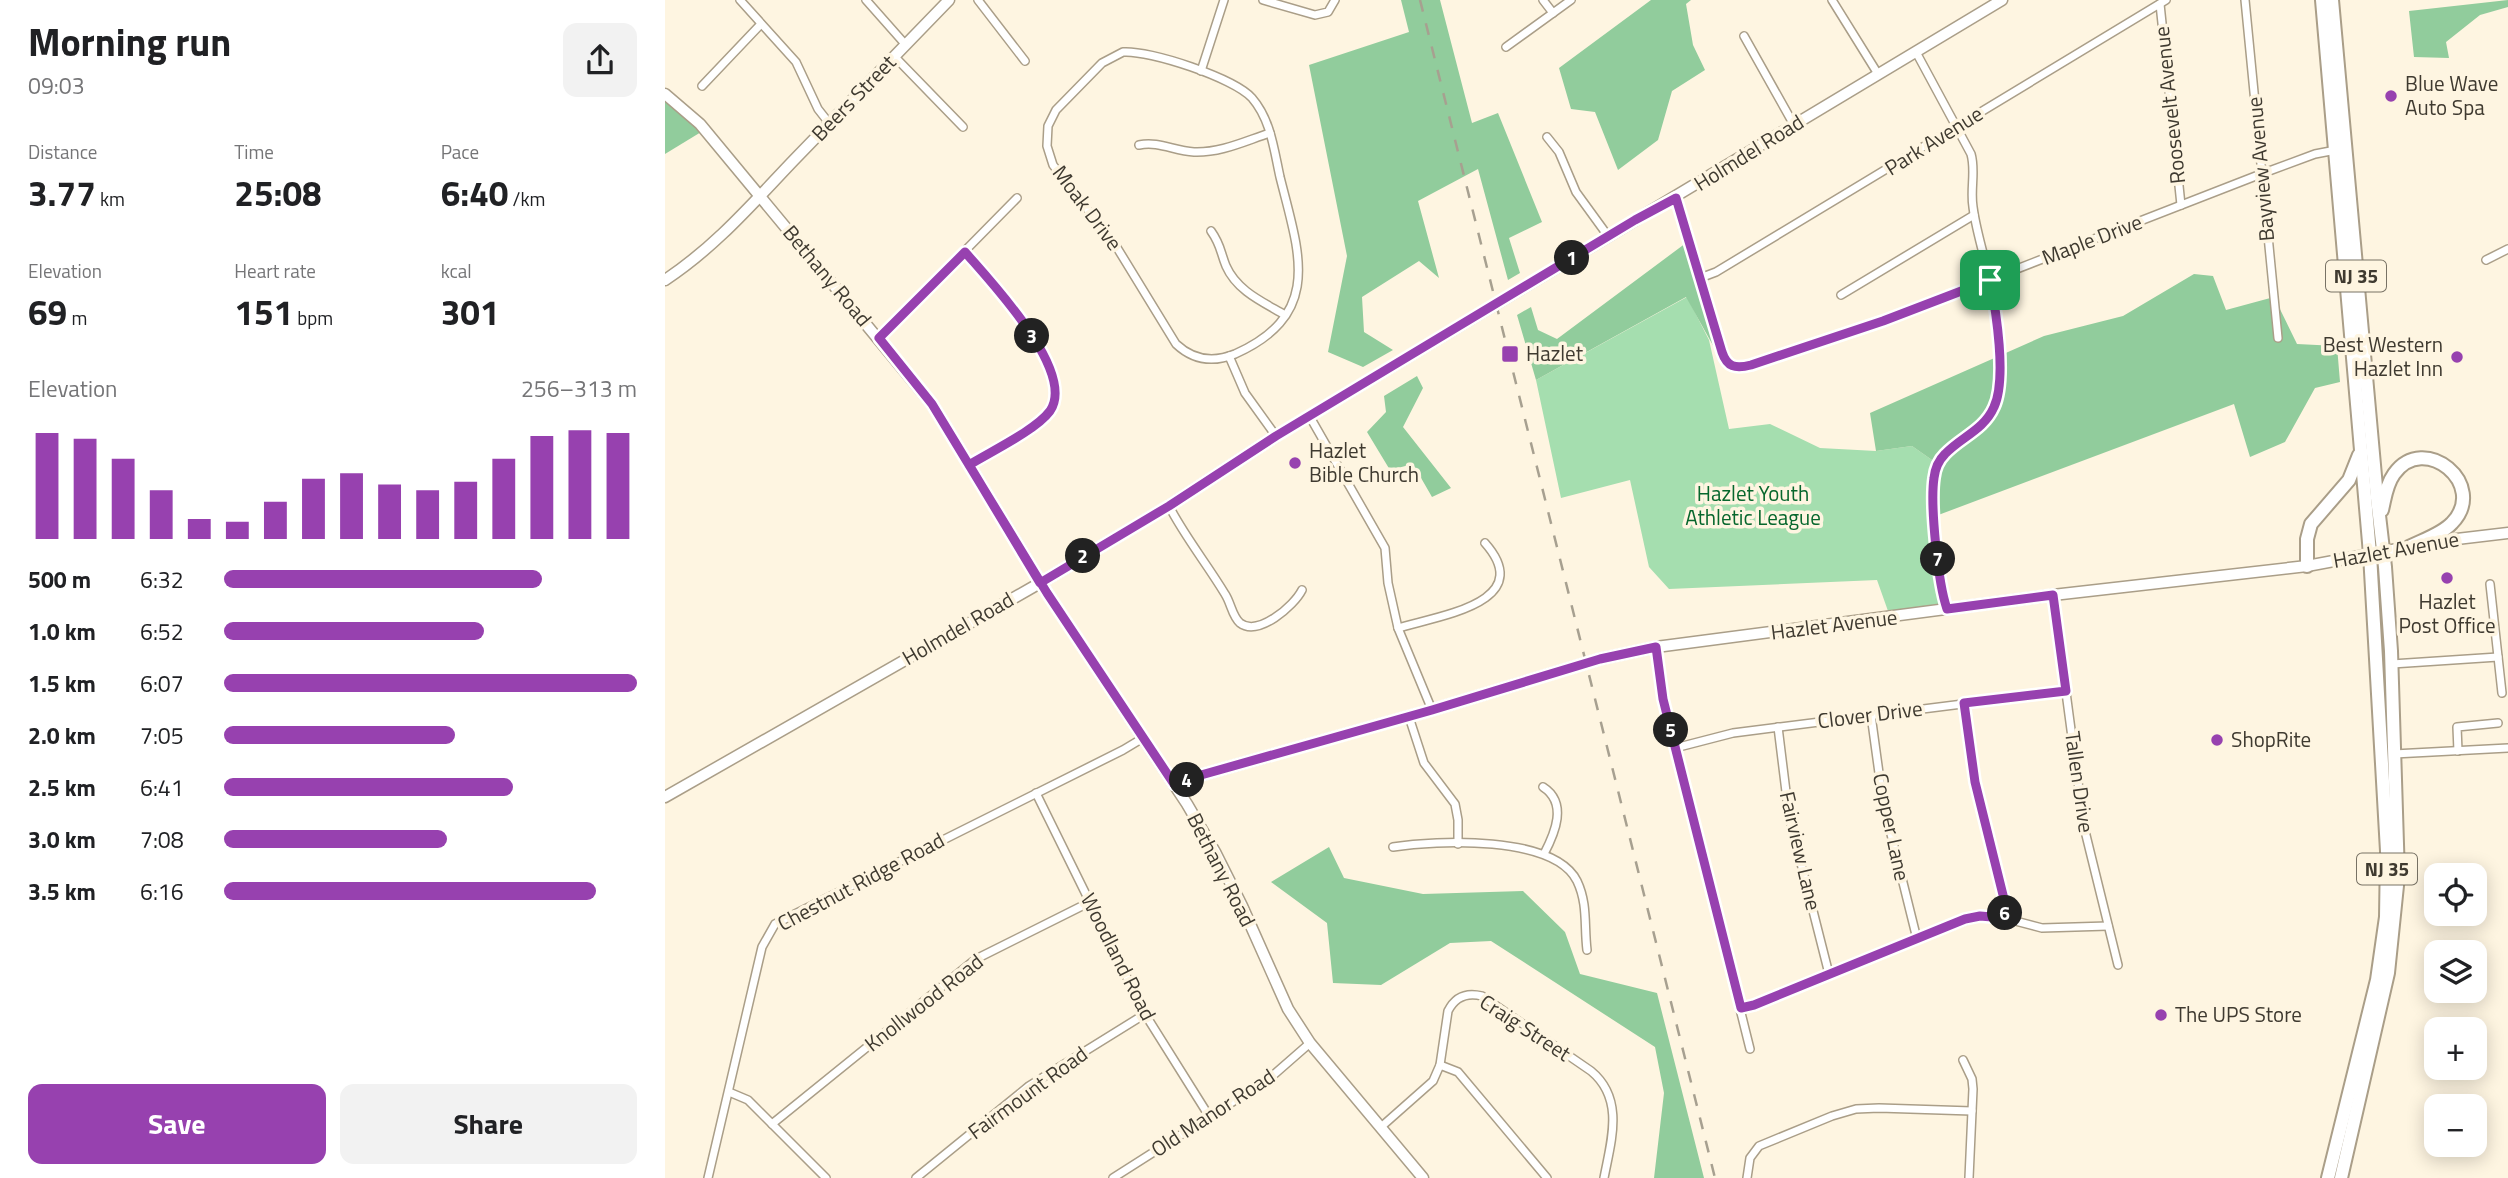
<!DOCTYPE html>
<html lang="en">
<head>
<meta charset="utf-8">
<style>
	:root { --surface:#fff; --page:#f2f2f2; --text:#202124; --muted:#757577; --accent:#9741af }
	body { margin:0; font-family:"Titillium Web",sans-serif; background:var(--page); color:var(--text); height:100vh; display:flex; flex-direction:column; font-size:26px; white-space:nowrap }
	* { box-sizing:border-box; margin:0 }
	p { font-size:23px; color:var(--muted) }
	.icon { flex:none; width:38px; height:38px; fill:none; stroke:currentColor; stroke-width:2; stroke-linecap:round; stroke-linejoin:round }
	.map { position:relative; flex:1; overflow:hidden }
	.panel { display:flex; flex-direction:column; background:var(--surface); width:665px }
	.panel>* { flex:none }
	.controls { position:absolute; left:1759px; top:863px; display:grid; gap:14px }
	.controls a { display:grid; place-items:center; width:63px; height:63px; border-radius:14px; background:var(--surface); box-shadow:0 4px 18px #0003; font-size:35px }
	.pin { position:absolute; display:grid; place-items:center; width:60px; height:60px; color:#fff; margin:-30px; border-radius:14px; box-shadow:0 4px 10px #0006 }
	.km { position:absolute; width:35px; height:35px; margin:-18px; border-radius:50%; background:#222; color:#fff; font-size:19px; line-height:35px; text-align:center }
	.round { display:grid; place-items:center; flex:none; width:74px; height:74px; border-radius:14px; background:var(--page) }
	.overview { display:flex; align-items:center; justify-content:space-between; height:119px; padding:0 28px }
	h1 { font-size:38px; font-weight:700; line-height:52px }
	.stats { display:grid; grid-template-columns:repeat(3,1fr); gap:10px; height:119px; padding:7px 28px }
	.stats div { display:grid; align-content:center }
	.stats b { font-size:35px; font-weight:700 }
	.stats small { font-size:19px; font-weight:400 }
	.stats p { font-size:19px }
	.chart { height:196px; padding:14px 28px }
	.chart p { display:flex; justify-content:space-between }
	.chart svg { width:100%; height:126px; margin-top:7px; stroke:var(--accent); stroke-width:6 }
	.button { display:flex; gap:14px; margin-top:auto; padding:14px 28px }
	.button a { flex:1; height:80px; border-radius:14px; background:var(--accent); color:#fff; font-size:28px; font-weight:700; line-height:80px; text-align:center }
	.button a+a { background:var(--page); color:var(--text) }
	ul { padding:0 28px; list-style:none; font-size:23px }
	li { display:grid; grid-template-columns:112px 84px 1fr; align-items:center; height:52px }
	li i { height:18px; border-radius:9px; background:var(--accent) }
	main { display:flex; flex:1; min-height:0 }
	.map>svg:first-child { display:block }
	.green { fill:#a5deaf }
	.forest { fill:#91cc9c }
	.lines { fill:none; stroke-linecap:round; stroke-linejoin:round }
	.street-casing { stroke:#aa9e88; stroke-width:10 }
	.secondary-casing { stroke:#aa9e88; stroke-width:13 }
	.highway-casing { stroke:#aa9e88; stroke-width:16 }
	.street { stroke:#fff; stroke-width:7 }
	.secondary { stroke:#fff; stroke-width:10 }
	.highway { stroke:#fff; stroke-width:12 }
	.rail { stroke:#a7a090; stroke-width:2.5; stroke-dasharray:12 12; stroke-linecap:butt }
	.route-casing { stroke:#fff; stroke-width:14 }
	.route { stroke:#9741af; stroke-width:9 }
	.poi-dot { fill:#9741af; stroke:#fef5e1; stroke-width:2.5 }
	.labels { text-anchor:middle; stroke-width:7; stroke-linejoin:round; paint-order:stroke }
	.shield { fill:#fef5e1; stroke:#787265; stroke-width:2 }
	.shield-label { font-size:19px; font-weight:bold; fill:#3f3a30 }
	.poi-label { font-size:21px; fill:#3f3a30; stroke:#fef5e1; text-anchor:start }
	.street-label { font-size:21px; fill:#3f3a30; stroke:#fef5e1 }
	.park-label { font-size:21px; fill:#07672d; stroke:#fef5e1 }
</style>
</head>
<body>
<main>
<section class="panel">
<div class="overview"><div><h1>Morning run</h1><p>09:03</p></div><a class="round"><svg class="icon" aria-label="share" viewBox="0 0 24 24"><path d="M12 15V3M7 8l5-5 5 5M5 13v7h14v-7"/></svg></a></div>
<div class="stats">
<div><p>Distance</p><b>3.77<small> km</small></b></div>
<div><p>Time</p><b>25:08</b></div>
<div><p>Pace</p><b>6:40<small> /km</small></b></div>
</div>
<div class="stats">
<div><p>Elevation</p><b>69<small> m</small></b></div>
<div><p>Heart rate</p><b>151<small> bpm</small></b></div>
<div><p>kcal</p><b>301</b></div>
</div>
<div class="chart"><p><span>Elevation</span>256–313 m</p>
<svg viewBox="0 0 160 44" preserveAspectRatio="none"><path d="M5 44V7M15 44V9M25 44V16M35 44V27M45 44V37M55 44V38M65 44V31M75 44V23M85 44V21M95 44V25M105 44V27M115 44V24M125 44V16M135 44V8M145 44V6M155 44V7"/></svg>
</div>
<ul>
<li><b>500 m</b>6:32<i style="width:77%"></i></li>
<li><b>1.0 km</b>6:52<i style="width:63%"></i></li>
<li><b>1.5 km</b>6:07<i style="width:100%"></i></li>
<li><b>2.0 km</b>7:05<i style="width:56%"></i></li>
<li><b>2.5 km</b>6:41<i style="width:70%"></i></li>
<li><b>3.0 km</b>7:08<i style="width:54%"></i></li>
<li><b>3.5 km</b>6:16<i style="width:90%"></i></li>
</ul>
<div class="button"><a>Save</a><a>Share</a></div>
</section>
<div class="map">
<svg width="1843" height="1178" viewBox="0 0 1843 1178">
	<rect width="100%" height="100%" fill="#fef5e1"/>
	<polygon class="green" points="1022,297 1044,340 1064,429 1105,424 1155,448 1211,451 1247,446 1267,460 1268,517 1276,579 1274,604 1223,611 1212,580 1004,589 984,567 965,480 896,498 871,380"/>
	<g class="forest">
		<polygon points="736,0 775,0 807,123 833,113 877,222 844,238 855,273 843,280 813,169 753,201 774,278 754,261 697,297 699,332 728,350 698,367 663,352 682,256 644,65 744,32"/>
		<polygon points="986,0 1026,0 1021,4 1028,45 1040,70 1007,91 993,140 953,170 930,112 906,109 894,68"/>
		<polygon points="1843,0 1843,7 1815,15 1781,42 1784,58 1749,57 1744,11"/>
		<polygon points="0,93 41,129 0,154"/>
		<polygon points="1025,240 1060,367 1021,297 871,380 852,315 866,307 873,330 892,339"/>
		<polygon points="1529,274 1548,276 1561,310 1609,297 1632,344 1672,346 1675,382 1650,388 1620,442 1585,457 1569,404 1268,517 1267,460 1247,446 1211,451 1205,413 1379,336 1458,316"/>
		<polygon points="752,376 758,388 738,427 786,488 767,497 748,464 725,470 702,432 721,412 719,396"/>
		<polygon points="664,847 679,878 758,894 858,891 900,932 915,974 992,993 1039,1178 989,1178 999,1093 990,1047 826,941 785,943 716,985 668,983 662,923 606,882"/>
	</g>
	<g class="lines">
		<g class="street-casing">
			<g id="street">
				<polyline points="75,0 131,62 153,109 164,123"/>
				<polyline points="201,0 240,44"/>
				<polyline points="313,0 360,61"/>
				<polyline points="598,0 650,15 663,12 670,0"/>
				<polyline points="878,0 888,13"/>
				<polyline points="1167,0 1213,74"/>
				<polyline points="1580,0 1613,338"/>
				<polyline points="1495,4 1516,205"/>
				<polyline points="1079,36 1129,125"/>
				<polyline points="841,47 906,0"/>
				<path d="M458,52c27,-2 111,26 129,46 19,22 22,52 28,79 19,76 44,137 -45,177 -22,9 -42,6 -59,-10l-60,-98 -63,-81 -6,-19 1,-20 8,-16 46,-47z"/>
				<path d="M1251,52l55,102c5,17 -1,35 2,53 4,31 16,62 21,93 3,16 3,33 4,48 1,16 4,33 0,48 -9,35 -38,37 -56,62 -17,22 -4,125 5,151"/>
				<polyline points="229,56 298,127"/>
				<polyline points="536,71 559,0"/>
				<polyline points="37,86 96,24"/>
				<polyline points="882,137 894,152 911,192 943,236"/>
				<path d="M474,145c20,-4 35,6 55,7 27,1 51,-11 76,-19"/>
				<polyline points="1011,198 1057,352 1064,365 1076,367 1218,321 1596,174 1650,154 1671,150"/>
				<path d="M546,231c10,14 9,20 15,35 11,25 37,36 59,49"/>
				<path d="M300,252c25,29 112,120 85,159 -14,19 -60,41 -81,54"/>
				<polyline points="1821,260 1843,249"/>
				<polyline points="1035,278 1051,272 1501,0"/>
				<polyline points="1176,295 1309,215"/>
				<polyline points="214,338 352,198"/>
				<polyline points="564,356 580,393 611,436"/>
				<polyline points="645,417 720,548 723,583 733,628 767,710"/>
				<path d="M504,506c16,31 38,58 56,88 6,9 7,22 15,29 18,14 54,-17 62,-33"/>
				<polyline points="1825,584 1837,693"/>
				<polyline points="1388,595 1419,827 1453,965"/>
				<path d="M733,628c39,-12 140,-25 87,-85"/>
				<polyline points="991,647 998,699 1085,1049"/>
				<polyline points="1727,664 1833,657"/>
				<polyline points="1299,703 1310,782 1339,899 1339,918"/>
				<polyline points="1206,715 1218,802 1252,939"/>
				<polyline points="744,717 759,763 790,804 793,820 793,844"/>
				<polyline points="1113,727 1124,816 1164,974"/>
				<polyline points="1010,748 1068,733 1401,691"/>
				<polyline points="1793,751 1792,727 1833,723"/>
				<polyline points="1729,754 1843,748"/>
				<path d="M878,787c25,16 12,46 1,67"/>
				<polyline points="371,793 480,1014 544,1116"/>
				<path d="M728,847c43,-7 161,-12 184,34 11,23 7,45 10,69"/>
				<polyline points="1076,1008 1089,1005 1309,917 1339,918 1377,928 1443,926"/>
				<polyline points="1298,1060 1307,1079 1308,1089 1304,1178"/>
				<polyline points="775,1065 793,1072 882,1178"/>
				<polyline points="64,1092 83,1100 161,1178"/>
				<polyline points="107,1124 311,959 425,902"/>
				<path d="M716,1127l52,-46 7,-16 8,-54c7,-14 18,-19 34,-15l109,75c34,28 20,70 13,107"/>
				<polyline points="43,1178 97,947 110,924 458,750 478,738"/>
				<polyline points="251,1178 364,1086 480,1014"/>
				<polyline points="448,1178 605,1078 645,1043"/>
				<polyline points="1082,1178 1085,1158 1094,1146 1167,1116 1191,1109 1214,1108 1307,1111"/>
			</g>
		</g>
		<g class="secondary-casing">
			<g id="secondary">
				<polyline points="0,94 35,124 267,404 382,593 522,804 550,852 577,906 623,1009 645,1043 758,1178"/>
				<path d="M0,280c50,-33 87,-76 128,-119 52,-54 104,-108 156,-161"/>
				<polyline points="509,784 529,777 767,710 935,659 991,647 1388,595 1642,566 1775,541 1843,533"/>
				<polyline points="0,797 375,583 504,506 611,436 1337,0"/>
			</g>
		</g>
		<g class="highway-casing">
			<g id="highway">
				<polyline points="1657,0 1705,554 1722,851 1721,917 1712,980 1663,1178"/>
				<polyline points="1667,0 1712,498 1720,567 1726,651 1733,876 1723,973 1676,1178"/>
				<path d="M1717,510c3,-12 4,-25 12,-36 30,-43 95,11 58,49 -10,11 -29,17 -43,24"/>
				<polyline points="1642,566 1642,539 1646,524 1684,480 1694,455"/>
			</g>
		</g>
		<use href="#street" class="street"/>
		<use href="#secondary" class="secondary"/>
		<use href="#highway" class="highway"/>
		<polyline class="rail" points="755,0 1050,1178"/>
	</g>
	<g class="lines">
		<g class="route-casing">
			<path id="route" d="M1325,280l-107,41 -132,44c-16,4 -24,2 -29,-13l-46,-154 -41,22 -359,216 -107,70 -129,77c-23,-38 -46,-77 -69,-115l-2,-3 -37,-61 -53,-66 86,-86c25,29 112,120 85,159 -14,19 -60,41 -81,54l78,128 127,191 20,-7 238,-67 168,-51 56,-12 7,52 78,309 13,-3 211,-86 15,-3 24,2v-19l-29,-117 -11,-79 102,-12 -13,-96 -106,14c-9,-26 -17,-104 -13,-131 1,-9 5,-18 11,-24 16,-17 39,-24 49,-47 13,-28 2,-96 -4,-127"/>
		</g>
		<use href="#route" class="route"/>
	</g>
	<g class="poi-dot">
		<circle cx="1726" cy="96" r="7"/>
		<rect x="836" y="345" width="18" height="18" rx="3.5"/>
		<circle cx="1792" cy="357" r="7"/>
		<circle cx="630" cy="463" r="7"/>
		<circle cx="1782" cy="578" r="7"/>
		<circle cx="1552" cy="740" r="7"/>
		<circle cx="1496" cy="1015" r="7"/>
	</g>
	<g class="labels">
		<g class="shield">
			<rect x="1661" y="260.5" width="60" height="31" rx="5"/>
			<rect x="1692" y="853.5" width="60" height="31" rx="5"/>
		</g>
		<g class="shield-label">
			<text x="1691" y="283">NJ 35</text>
			<text x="1722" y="876">NJ 35</text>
		</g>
		<g class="poi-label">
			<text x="1740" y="91">Blue Wave<tspan x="1740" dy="24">Auto Spa</tspan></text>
			<text x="1778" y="352" text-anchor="end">Best Western<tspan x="1778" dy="24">Hazlet Inn</tspan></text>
			<text x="861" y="361">Hazlet</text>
			<text x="644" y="458">Hazlet<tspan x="644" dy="24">Bible Church</tspan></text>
			<text x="1782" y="609" text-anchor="middle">Hazlet<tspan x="1782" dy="24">Post Office</tspan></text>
			<text x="1566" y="747">ShopRite</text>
			<text x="1510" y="1022">The UPS Store</text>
		</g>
		<g class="street-label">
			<text transform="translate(189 98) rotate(-46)" y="7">Beers Street</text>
			<text transform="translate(1505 105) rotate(-96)" y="7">Roosevelt Avenue</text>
			<text transform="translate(1269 141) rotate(-32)" y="7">Park Avenue</text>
			<text transform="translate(1084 153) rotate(-32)" y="7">Holmdel Road</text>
			<text transform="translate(1596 169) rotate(-95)" y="7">Bayview Avenue</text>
			<text transform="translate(422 208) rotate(53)" y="7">Moak Drive</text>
			<text transform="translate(1427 240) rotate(-21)" y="7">Maple Drive</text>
			<text transform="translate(162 276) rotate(50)" y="7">Bethany Road</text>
			<text transform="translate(1731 550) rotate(-10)" y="7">Hazlet Avenue</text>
			<text transform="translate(1169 625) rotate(-7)" y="7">Hazlet Avenue</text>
			<text transform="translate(293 629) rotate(-30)" y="7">Holmdel Road</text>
			<text transform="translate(1205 715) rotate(-7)" y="7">Clover Drive</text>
			<text transform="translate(1414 782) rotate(82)" y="7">Tallen Drive</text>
			<text transform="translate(1226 827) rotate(78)" y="7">Copper Lane</text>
			<text transform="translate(1135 851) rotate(77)" y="7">Fairview Lane</text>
			<text transform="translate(556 870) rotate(63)" y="7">Bethany Road</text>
			<text transform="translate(196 882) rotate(-28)" y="7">Chestnut Ridge Road</text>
			<text transform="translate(453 957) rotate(63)" y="7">Woodland Road</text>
			<text transform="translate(259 1003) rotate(-38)" y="7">Knollwood Road</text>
			<text transform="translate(860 1028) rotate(33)" y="7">Craig Street</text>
			<text transform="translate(363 1093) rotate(-36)" y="7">Fairmount Road</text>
			<text transform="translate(548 1113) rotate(-33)" y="7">Old Manor Road</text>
		</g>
		<g class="park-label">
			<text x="1088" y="501">Hazlet Youth<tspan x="1088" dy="24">Athletic League</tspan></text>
		</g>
	</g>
</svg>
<div class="controls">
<a><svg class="icon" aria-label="locate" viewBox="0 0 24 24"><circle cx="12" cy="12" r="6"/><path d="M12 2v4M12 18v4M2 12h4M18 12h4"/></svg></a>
<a><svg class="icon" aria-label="layers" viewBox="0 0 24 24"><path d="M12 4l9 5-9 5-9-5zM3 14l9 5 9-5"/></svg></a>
<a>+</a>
<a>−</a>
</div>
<div class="pin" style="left:1325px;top:280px;background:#1e9e55"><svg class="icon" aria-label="arrive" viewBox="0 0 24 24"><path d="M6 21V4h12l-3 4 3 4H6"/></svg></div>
<b class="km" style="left:907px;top:258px">1</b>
<b class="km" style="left:418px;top:556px">2</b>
<b class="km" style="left:367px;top:336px">3</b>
<b class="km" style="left:522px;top:780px">4</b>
<b class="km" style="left:1006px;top:730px">5</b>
<b class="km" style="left:1340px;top:913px">6</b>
<b class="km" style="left:1273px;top:559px">7</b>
</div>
</main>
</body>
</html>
